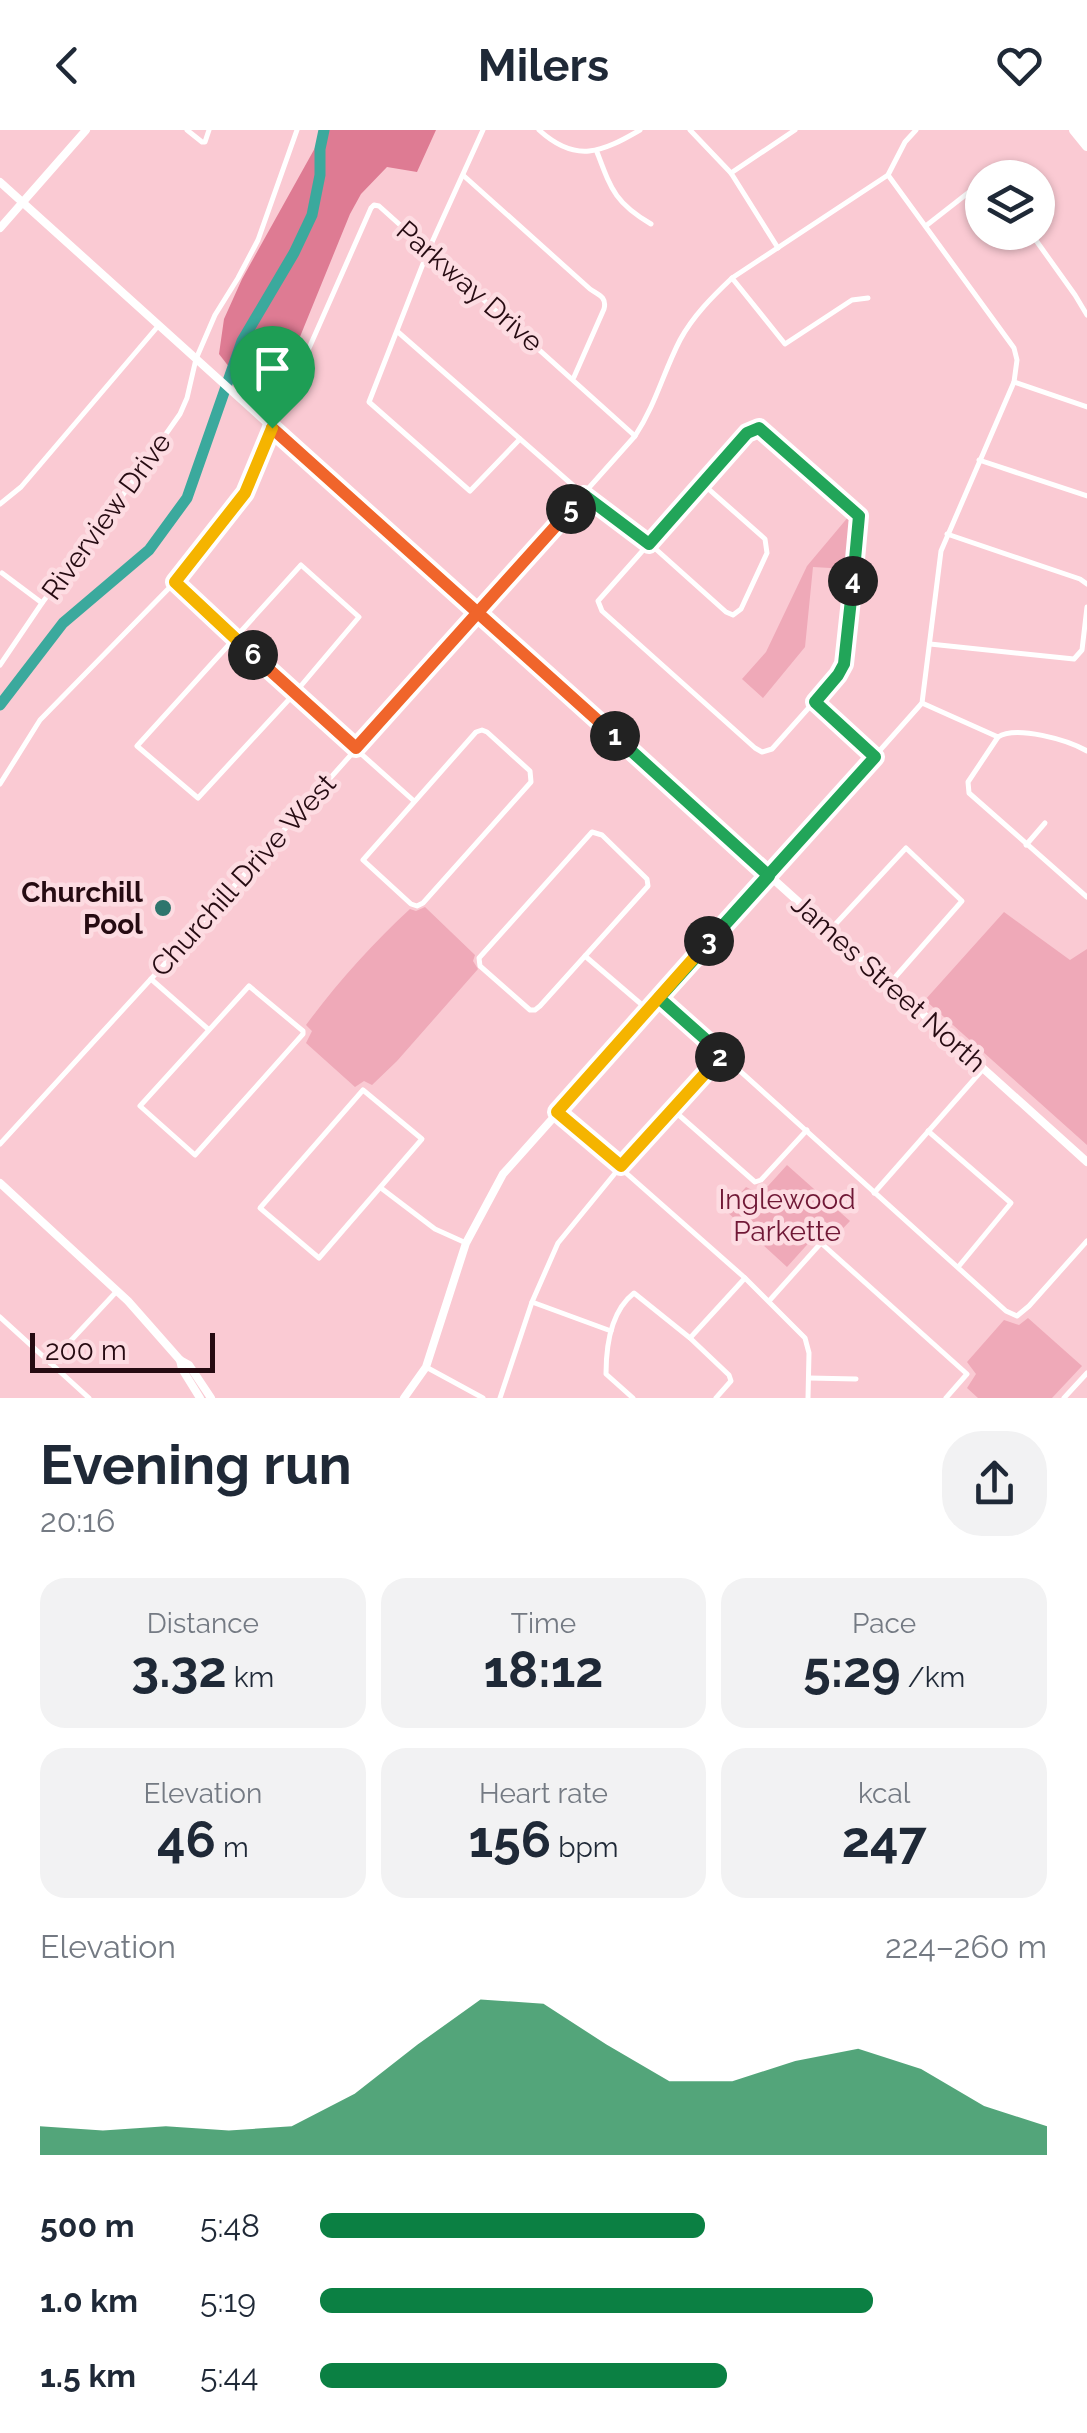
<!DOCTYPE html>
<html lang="en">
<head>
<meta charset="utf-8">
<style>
	:root { --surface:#fff; --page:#f2f2f3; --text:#1f2937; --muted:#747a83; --accent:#0b8043 }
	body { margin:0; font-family:Raleway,sans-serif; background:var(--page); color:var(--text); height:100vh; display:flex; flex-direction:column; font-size:38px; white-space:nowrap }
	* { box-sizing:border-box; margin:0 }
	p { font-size:32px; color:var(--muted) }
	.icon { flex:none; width:55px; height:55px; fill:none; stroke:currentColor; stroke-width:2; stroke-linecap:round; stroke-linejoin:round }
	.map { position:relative; height:1268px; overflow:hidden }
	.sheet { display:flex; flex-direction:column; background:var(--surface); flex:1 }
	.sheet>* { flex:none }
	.tools { position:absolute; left:965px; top:30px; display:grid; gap:20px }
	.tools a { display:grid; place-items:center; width:90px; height:90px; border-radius:50%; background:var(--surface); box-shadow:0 2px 8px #0004; font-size:50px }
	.scale { position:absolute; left:30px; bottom:25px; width:185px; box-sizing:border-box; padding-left:10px; border:5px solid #260b12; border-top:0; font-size:28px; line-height:35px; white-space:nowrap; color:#260b12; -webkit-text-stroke:8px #fddce2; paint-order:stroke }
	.pin { position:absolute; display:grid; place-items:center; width:85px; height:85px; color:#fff; margin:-102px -42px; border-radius:50% 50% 50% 0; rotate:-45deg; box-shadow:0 0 10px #0007 }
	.pin .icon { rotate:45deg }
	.km { position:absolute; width:50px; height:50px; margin:-25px; border-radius:50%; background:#222; color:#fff; font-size:28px; line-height:50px; text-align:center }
	.round { display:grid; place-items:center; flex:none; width:105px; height:105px; border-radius:40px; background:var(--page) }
	.head { display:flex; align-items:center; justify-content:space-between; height:170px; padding:0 40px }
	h1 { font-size:55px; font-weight:700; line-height:75px }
	.metrics { display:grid; grid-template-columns:repeat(3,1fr); gap:15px; height:170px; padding:10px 40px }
	.metrics div { display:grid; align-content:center; border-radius:25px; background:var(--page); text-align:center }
	.metrics b { font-size:50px; font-weight:700 }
	.metrics small { font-size:28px; font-weight:400 }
	.metrics p { font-size:28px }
	.chart { height:280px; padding:20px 40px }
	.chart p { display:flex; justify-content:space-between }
	.chart svg { width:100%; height:180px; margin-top:10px; fill:var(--accent); opacity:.7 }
	ul { padding:0 40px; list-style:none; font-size:32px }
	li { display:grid; grid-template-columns:160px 120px 1fr; align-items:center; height:75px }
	li i { height:25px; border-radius:12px; background:var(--accent) }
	header { display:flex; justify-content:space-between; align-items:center; height:130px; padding:0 40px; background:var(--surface); font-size:45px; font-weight:700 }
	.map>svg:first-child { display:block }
	.green { fill:#efa9b8 }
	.forest { fill:#de7b93 }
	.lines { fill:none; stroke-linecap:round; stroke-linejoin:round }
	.river { stroke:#3ba99d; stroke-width:11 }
	.street { stroke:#fff; stroke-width:5 }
	.secondary { stroke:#fff; stroke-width:8 }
	.highway { stroke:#fff; stroke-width:10 }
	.split-1-casing { stroke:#fff; stroke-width:20 }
	.split-2-casing { stroke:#fff; stroke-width:20 }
	.split-3-casing { stroke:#fff; stroke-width:20 }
	.split-4-casing { stroke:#fff; stroke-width:20 }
	.split-5-casing { stroke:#fff; stroke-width:20 }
	.split-6-casing { stroke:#fff; stroke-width:20 }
	.split-7-casing { stroke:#fff; stroke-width:20 }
	.split-1 { stroke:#f0652b; stroke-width:12 }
	.split-2 { stroke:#22a559; stroke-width:12 }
	.split-3 { stroke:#f5b400; stroke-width:12 }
	.split-4 { stroke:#22a559; stroke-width:12 }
	.split-5 { stroke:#22a559; stroke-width:12 }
	.split-6 { stroke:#f0652b; stroke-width:12 }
	.split-7 { stroke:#f5b400; stroke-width:12 }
	.poi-dot { fill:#2e756d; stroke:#fddce2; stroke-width:4 }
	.labels { text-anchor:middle; stroke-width:9; stroke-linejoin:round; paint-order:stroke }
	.street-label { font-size:28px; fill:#260b12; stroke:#fddce2 }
	.poi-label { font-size:28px; font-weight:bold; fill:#260b12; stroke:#fddce2; text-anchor:end }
	.park-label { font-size:28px; fill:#701836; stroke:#fddce2 }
</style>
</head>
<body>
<header><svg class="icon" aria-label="back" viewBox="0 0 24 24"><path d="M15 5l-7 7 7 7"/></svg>Milers<svg class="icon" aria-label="heart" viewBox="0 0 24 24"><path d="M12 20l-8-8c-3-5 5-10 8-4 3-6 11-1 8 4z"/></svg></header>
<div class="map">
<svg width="1087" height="1268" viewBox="0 0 1087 1268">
	<rect width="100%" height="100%" fill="#facad3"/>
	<g class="green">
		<polygon points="849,386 853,395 848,439 813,437 805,517 763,568 742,549 766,522 807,436"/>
		<path d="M425,777l50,48 -2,6 5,8 -81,92 -25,24 -8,-4 -9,6 -49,-44 6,-12 -6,-6c31,-42 66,-81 104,-116l6,2z"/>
		<polygon points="1004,782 1070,830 1087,819 1087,1015 925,870"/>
		<polygon points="787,1035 850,1091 831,1111 824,1105 814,1107 787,1137 725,1080 746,1057 754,1061 768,1056"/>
		<polygon points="1028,1188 1082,1236 1052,1268 978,1268 967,1258 976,1244 967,1232 1004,1190 1019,1195"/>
	</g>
	<polygon class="forest" points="325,0 436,0 417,42 387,37 361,64 350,84 273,273 240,251 219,224 224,189 242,149"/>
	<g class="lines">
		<polyline class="river" points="0,575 63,493 149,420 187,368 242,211 294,123 312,85 320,45 320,19 324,0"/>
		<g class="street">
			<polyline points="187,0 202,12 205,12 209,0"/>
			<polyline points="483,0 428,121 369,272 470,361 520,309"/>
			<path d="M539,0c37,34 63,22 101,0"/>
			<polyline points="690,0 731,43 778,118"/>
			<path d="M597,22c14,37 18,51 54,72"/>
			<polyline points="731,43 795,0"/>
			<path d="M464,46l126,113c9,6 17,8 14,20l-30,68"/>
			<polyline points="927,95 982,52"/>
			<polyline points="1030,102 1075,165 1087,185"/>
			<polyline points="732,148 785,214 852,170 868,168"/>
			<polyline points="398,202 584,365 649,413 726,482 733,485 741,479 767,423 765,409 704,355"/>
			<polyline points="1014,252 1087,277"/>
			<polygon points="759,298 856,382 860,392 844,534 838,545 772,619 762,622 755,618 602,481 598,471 748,302"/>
			<polyline points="979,330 1087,366"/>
			<polyline points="0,374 21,357 159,195"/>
			<polyline points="947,404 1080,449 1087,454"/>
			<polygon points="301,435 359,487 294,564 198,668 137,616"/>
			<polyline points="2,443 42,473"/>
			<polyline points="175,452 294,564 414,671"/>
			<polyline points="930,514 1074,529 1082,520 1087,477"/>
			<polyline points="0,535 42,473 128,358 180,284 187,268 196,229 215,185 238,148 258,110 297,0"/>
			<polyline points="815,572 875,627"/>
			<path d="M922,573l76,34c18,-12 70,3 89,14"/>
			<polygon points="482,600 487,602 530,641 531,652 423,773 417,776 411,774 363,730 476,602"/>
			<polyline points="998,607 968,652 969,663 1087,767"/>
			<polyline points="0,654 40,590 175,452 245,363 371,78 374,75 379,76 635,306"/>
			<polygon points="592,702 602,705 647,749 648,756 540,876 535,880 530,880 480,836 479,828"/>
			<polyline points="1026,715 1045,693"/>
			<polyline points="769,745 922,573 941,421 1014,252 1017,230 1014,218 888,45"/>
			<polyline points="830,800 906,718 962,771 890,853"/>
			<polyline points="585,826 648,880"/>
			<polyline points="151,849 208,899"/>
			<polygon points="249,856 303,901 303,904 195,1025 140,976"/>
			<polyline points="659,868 1006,1181 1017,1186 1029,1176 1087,1111"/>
			<polygon points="363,960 422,1009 319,1128 260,1078"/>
			<polyline points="672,979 755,1052 761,1050 807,1000"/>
			<polyline points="557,982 745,1148 805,1208 809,1223 808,1268"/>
			<polyline points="928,1001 1011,1073 959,1136"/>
			<path d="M0,1014l161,-176 474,-532c21,-32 28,-63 45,-96 13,-24 32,-43 52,-62l156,-103 17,-33 11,-12"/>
			<polyline points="381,1058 435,1099 466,1113"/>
			<polyline points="874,1063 984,938"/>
			<polyline points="769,1171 821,1113 967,1244 946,1268"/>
			<polyline points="532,1172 611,1201"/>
			<polyline points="0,1187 89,1268"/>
			<polyline points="690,1208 745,1148"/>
			<polyline points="50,1233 117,1161"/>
			<polyline points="426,1237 483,1268"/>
			<polyline points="809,1248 856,1249"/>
			<polyline points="500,1268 532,1172 558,1113 621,1036 722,924"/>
			<path d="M633,1268l-27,-24c0,-28 5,-63 28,-81l56,45 39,37 2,6 -15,17"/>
			<polyline points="1064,1268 1087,1243"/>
		</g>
		<g class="secondary">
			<polyline points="0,52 1087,1032"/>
			<polyline points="0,98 86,0"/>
			<polyline points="0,1053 128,1171 180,1230 189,1235 211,1268"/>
			<polyline points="180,1230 182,1239 200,1268"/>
			<polyline points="404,1268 426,1237 466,1113 503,1044 769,746"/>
		</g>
		<g class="highway">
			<polyline points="1074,0 1087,16"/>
			<polyline points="1084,0 1087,4"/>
		</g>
	</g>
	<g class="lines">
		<g class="split-1-casing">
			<polyline id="split-1" points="272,298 615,606"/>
		</g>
		<g class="split-2-casing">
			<polyline id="split-2" points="615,606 769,746 659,868 722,924 720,927"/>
		</g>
		<g class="split-3-casing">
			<polyline id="split-3" points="709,811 557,982 621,1036 720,927"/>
		</g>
		<g class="split-4-casing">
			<polyline id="split-4" points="709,811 875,627 815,572 838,545 844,534 853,451"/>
		</g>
		<g class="split-5-casing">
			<polyline id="split-5" points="571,379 584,365 649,414 747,303 759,298 859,386 853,451"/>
		</g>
		<g class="split-6-casing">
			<polyline id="split-6" points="253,525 356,618 571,379"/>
		</g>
		<g class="split-7-casing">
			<polyline id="split-7" points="253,525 175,452 245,363 272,298"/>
		</g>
		<use href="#split-1" class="split-1"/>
		<use href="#split-2" class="split-2"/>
		<use href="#split-3" class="split-3"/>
		<use href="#split-4" class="split-4"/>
		<use href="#split-5" class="split-5"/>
		<use href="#split-6" class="split-6"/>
		<use href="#split-7" class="split-7"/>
	</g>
	<circle class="poi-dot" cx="163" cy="778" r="10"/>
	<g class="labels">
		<g class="street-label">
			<text transform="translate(470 156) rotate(41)" y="10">Parkway Drive</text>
			<text transform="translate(106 386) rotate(-54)" y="10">Riverview Drive</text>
			<text transform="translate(243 745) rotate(-48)" y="10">Churchill Drive West</text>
			<text transform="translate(889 853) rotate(42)" y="10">James Street North</text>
		</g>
		<g class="poi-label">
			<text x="143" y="772">Churchill<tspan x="143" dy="32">Pool</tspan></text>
		</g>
		<g class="park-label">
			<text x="787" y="1079">Inglewood<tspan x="787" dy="32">Parkette</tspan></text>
		</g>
	</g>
</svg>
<div class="tools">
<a><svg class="icon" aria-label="layers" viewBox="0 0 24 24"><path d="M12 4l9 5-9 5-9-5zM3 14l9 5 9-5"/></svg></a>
</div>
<div class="scale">200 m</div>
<div class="pin" style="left:272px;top:298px;background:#1e9e55"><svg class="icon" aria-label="arrive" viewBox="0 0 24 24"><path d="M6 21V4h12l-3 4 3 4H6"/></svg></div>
<b class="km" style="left:615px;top:606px">1</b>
<b class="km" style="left:720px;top:927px">2</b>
<b class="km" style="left:709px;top:811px">3</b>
<b class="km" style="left:853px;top:451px">4</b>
<b class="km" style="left:571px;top:379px">5</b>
<b class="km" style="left:253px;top:525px">6</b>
</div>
<section class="sheet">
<div class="head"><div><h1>Evening run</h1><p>20:16</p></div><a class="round"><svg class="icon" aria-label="share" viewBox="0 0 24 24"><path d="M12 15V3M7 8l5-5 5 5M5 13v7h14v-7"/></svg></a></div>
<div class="metrics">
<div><p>Distance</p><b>3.32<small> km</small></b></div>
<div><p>Time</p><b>18:12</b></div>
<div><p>Pace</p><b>5:29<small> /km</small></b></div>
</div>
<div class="metrics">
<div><p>Elevation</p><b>46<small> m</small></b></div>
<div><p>Heart rate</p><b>156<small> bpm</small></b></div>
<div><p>kcal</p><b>247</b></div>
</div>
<div class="chart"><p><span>Elevation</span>224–260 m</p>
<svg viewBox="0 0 160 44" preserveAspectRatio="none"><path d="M0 44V37L10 38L20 37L30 38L40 37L50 29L60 17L70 6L80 7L90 17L100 26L110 26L120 21L130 18L140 23L150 32L160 37V44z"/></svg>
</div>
<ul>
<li><b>500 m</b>5:48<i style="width:53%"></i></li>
<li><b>1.0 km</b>5:19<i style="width:76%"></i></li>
<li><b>1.5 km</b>5:44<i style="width:56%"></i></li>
</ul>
</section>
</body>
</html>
